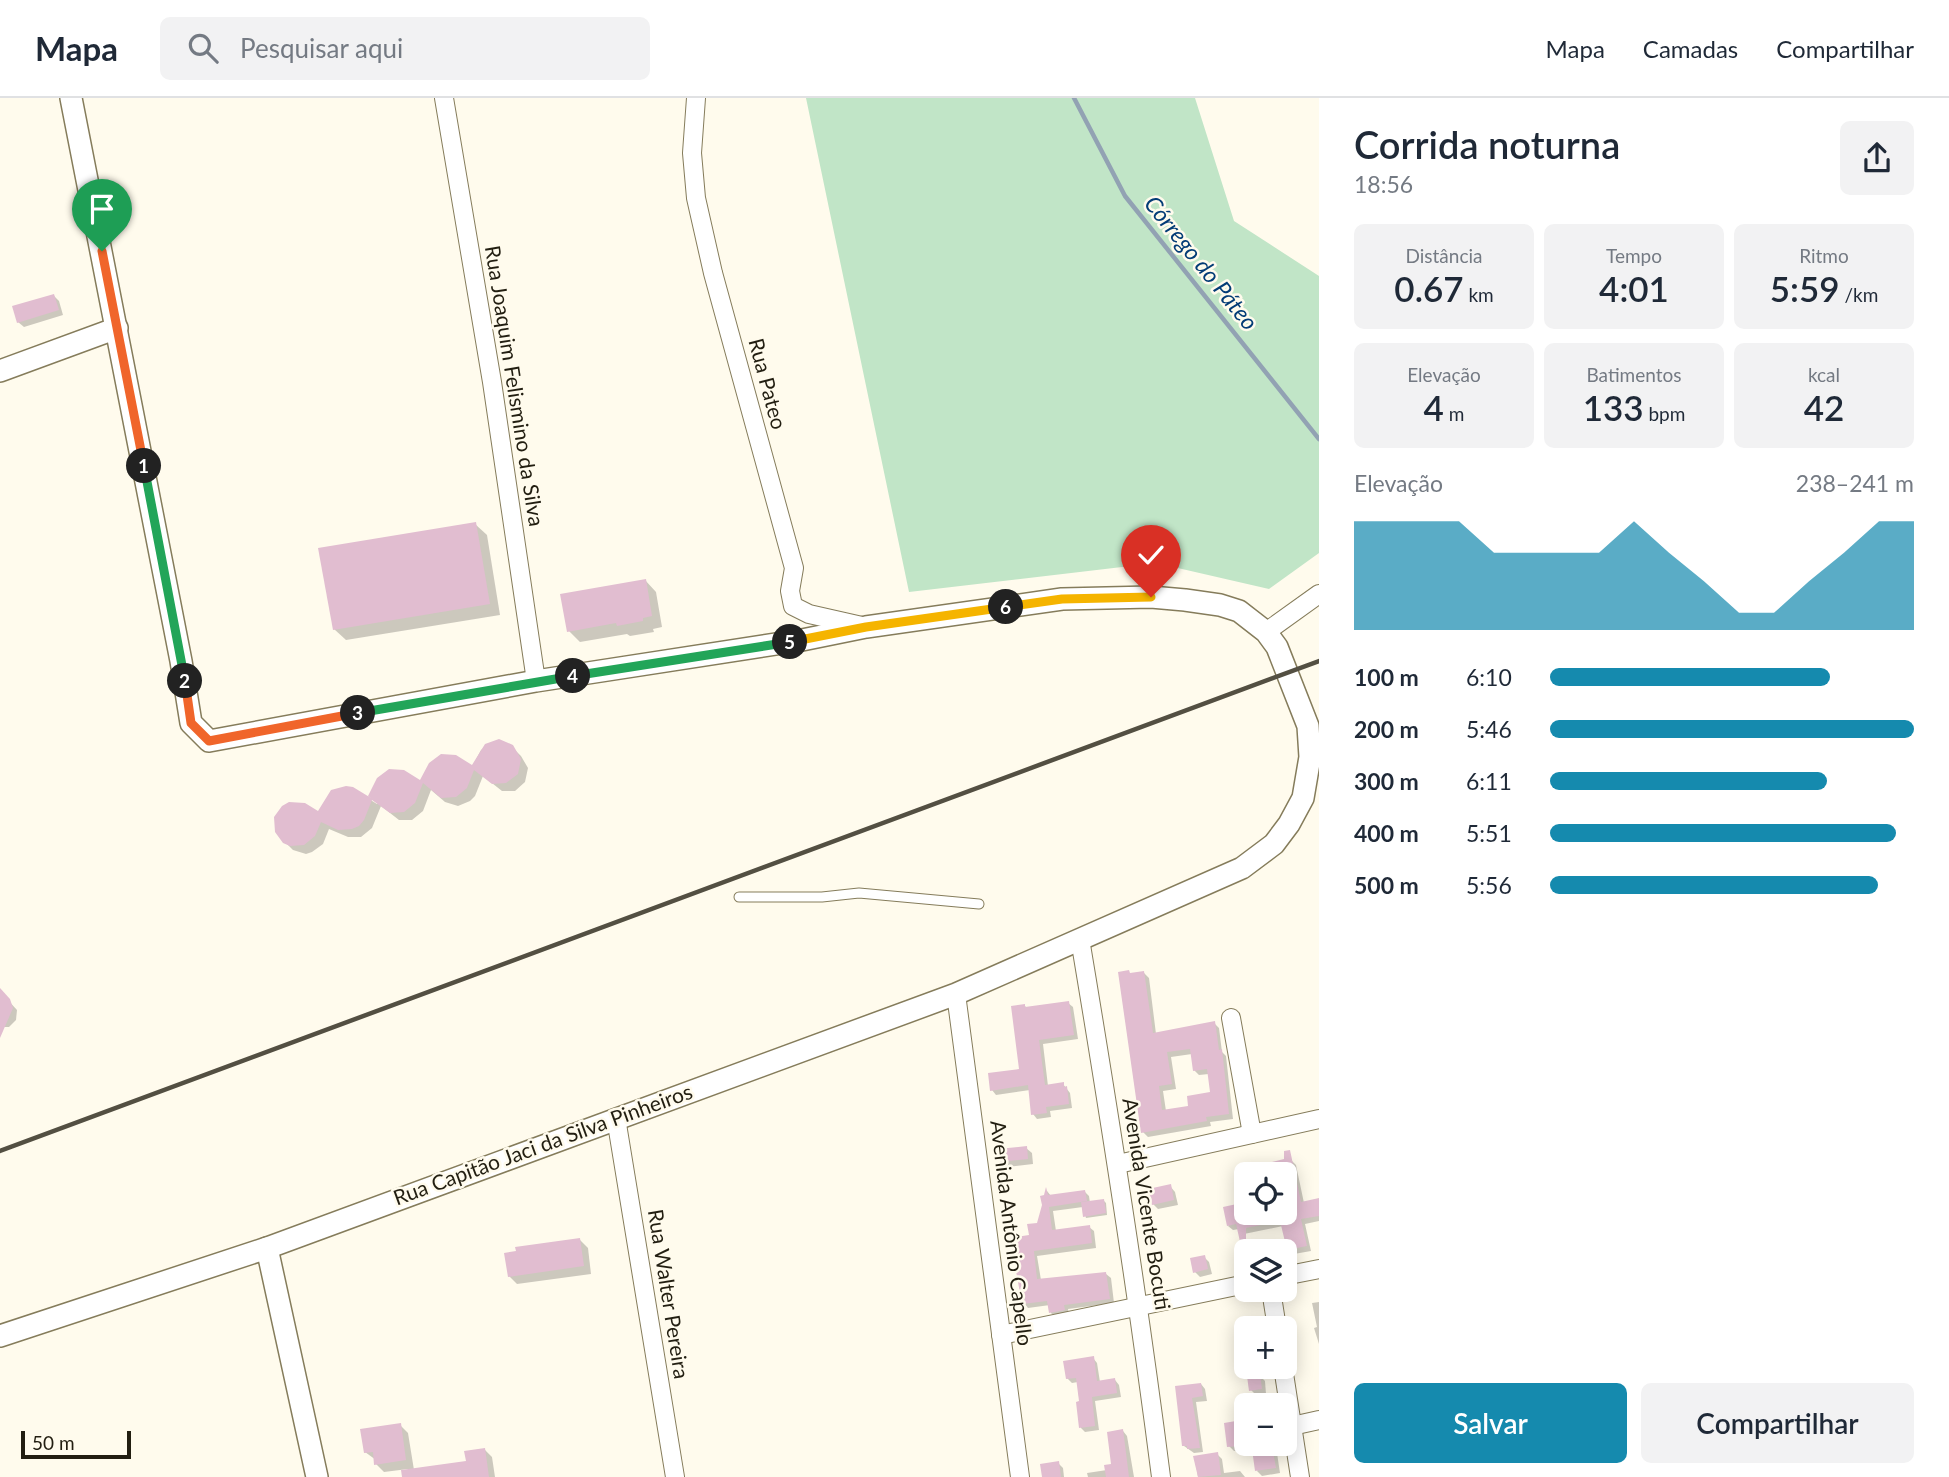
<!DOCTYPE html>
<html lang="pt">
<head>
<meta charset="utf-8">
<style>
	:root { --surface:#fff; --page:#f2f2f3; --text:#1f2937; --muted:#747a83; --line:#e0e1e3; --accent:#158aae }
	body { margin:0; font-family:Lato,sans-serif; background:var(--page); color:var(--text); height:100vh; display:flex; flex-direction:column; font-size:26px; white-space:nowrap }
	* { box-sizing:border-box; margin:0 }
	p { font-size:23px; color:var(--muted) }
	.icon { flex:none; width:38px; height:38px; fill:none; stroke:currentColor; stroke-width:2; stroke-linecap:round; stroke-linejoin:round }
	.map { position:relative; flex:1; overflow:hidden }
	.details { display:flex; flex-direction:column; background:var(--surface); width:630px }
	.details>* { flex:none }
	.controls { position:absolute; left:1234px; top:1064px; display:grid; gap:14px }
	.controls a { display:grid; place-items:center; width:63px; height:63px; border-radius:10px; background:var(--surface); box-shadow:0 4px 18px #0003; font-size:35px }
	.scale { position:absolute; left:21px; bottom:18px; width:110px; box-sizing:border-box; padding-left:7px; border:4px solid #221e11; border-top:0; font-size:19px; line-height:24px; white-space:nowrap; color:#221e11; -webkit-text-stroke:5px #fffbed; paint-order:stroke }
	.pin { position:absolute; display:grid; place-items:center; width:60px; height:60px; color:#fff; margin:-72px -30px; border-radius:50% 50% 50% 0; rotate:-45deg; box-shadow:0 0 7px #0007 }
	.pin .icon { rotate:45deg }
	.km { position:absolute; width:35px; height:35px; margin:-18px; border-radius:50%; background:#222; color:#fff; font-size:19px; line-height:35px; text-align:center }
	.round { display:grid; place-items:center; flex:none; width:74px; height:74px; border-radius:10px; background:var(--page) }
	.head { display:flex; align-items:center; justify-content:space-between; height:119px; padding:0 35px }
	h1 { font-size:38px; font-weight:600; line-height:52px }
	.figures { display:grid; grid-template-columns:repeat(3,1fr); gap:10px; height:119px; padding:7px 35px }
	.figures div { display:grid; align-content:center; border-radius:10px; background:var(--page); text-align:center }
	.figures b { font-size:35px; font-weight:600 }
	.figures small { font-size:19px; font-weight:400 }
	.figures p { font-size:19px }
	.chart { height:196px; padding:14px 35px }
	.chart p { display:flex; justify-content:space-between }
	.chart svg { width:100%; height:126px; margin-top:7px; fill:var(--accent); opacity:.7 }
	.button { display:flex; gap:14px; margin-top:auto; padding:14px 35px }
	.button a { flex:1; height:80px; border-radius:10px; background:var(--accent); color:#fff; font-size:28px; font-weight:600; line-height:80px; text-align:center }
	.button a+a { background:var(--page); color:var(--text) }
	ul { padding:0 35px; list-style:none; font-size:23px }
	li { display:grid; grid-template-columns:112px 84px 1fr; align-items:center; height:52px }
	li i { height:18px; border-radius:9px; background:var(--accent) }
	header { display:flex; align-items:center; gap:42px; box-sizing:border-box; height:98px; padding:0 35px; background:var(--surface); border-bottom:2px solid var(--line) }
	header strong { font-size:33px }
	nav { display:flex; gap:38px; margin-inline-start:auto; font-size:24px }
	.search { width:490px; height:63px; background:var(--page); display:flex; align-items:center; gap:18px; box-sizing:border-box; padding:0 24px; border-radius:10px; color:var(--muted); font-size:26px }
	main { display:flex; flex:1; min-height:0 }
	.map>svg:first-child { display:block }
	.green { fill:#c1e5c7 }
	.shadow { fill:#0003; fill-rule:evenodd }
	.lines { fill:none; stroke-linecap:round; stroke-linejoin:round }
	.stream { stroke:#92a2b3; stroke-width:4.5 }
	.building { fill:#e1bdd0; fill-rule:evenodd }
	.service-casing { stroke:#857c5b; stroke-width:11 }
	.minor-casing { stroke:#857c5b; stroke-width:20 }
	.tertiary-casing { stroke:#857c5b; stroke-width:24 }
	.service { stroke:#fff; stroke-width:9 }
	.minor { stroke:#fff; stroke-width:18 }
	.tertiary { stroke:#fff; stroke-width:21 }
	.rail { stroke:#534f42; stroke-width:4.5 }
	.split-1-casing { stroke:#fff; stroke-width:14 }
	.split-2-casing { stroke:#fff; stroke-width:14 }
	.split-3-casing { stroke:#fff; stroke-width:14 }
	.split-4-casing { stroke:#fff; stroke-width:14 }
	.split-5-casing { stroke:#fff; stroke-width:14 }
	.split-6-casing { stroke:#fff; stroke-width:14 }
	.split-7-casing { stroke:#fff; stroke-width:14 }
	.split-1 { stroke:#f0652b; stroke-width:9 }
	.split-2 { stroke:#22a559; stroke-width:9 }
	.split-3 { stroke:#f0652b; stroke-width:9 }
	.split-4 { stroke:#22a559; stroke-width:9 }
	.split-5 { stroke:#22a559; stroke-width:9 }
	.split-6 { stroke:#f5b400; stroke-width:9 }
	.split-7 { stroke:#f5b400; stroke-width:9 }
	.labels { text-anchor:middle; stroke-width:5; stroke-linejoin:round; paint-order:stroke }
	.street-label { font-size:21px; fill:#221e11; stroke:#fffbed }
	.water-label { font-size:23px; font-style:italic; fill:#033c76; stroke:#fffbed }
</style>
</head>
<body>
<header>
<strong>Mapa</strong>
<div class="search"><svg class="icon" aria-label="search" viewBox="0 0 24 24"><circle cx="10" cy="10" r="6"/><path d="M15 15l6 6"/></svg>Pesquisar aqui</div>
<nav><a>Mapa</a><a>Camadas</a><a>Compartilhar</a></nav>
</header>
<main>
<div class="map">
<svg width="1319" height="1379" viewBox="0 0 1319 1379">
	<rect width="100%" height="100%" fill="#fffbed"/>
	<polygon class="green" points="806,0 1195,0 1234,123 1319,178 1319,455 1269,491 1156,465 909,494"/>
	<g class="shadow">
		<polygon points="54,198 59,203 63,217 24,229 18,224"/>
		<polygon points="475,426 487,437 500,517 346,542 334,531"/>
		<polygon points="645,482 656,494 662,529 653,531 654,534 630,538 627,536 580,544 569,533"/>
		<polygon points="492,644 512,649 521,658 528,670 525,684 515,693 502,693 483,678 475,698 470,703 458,708 445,704 431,692 423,713 412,722 399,722 381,708 372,730 361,739 348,739 329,731 323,746 312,754 306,756 293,752 284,743 353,691 377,706 421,685 472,669 481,652"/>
		<path d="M1144,875l5,5 7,56 58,-11 5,5 3,24 4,4 7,63 -23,3 1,4 -63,11 -5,-5zM1192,956l2,16 5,5 10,-1 3,20 -22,14 -24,3 -3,-20 13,-2 -5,-32z"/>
		<polygon points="0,898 6,900 17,912 16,922 9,929 0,929"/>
		<polygon points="1068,905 1073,909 1078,941 1043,946 1048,988 1063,986 1070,995 1072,1010 1050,1013 1051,1019 1037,1021 1033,1016 1030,992 996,997 992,992 1021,973 1024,907 1028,911"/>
		<polygon points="1026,1050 1032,1055 1033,1066 1007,1069 1002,1063"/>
		<polygon points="1291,1062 1296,1067 1304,1105 1319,1103 1319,1123 1305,1126 1311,1153 1294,1156 1289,1151 1283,1128 1244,1136 1239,1131 1233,1132 1228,1128 1246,1106 1246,1115 1284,1115 1284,1076 1273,1076 1270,1066"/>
		<polygon points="1170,1088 1175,1094 1178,1107 1158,1111 1153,1106"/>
		<polygon points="1047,1093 1051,1098 1084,1093 1089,1098 1090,1105 1104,1103 1106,1105 1107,1117 1086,1120 1083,1109 1053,1113 1056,1133 1089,1129 1094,1133 1096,1150 1037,1158 1041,1182 1106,1176 1111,1180 1114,1205 1068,1211 1069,1216 1055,1219 1051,1215 1050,1207 1028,1210 1024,1205 1031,1139 1039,1126"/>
		<polygon points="580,1142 588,1150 591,1176 517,1186 509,1178"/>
		<polygon points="1204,1159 1209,1164 1212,1176 1200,1179 1195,1174"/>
		<polygon points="1319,1204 1319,1246 1314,1230 1317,1229 1312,1205"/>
		<polygon points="1093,1260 1097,1265 1100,1284 1115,1282 1119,1287 1121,1299 1095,1303 1099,1332 1085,1334 1081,1330 1078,1284 1072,1285 1067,1280"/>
		<polygon points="1260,1278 1265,1283 1266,1296 1256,1297 1251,1292"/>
		<polygon points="1201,1286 1205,1291 1207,1303 1196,1304 1203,1354 1194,1355 1184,1348 1177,1290"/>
		<polygon points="1235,1325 1240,1330 1244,1353 1234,1353 1229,1348"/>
		<polygon points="400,1327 408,1335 414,1372 468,1364 485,1352 492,1359 495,1379 410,1379 408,1371 384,1374 376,1366 376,1362 365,1354"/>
		<polygon points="1123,1333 1127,1338 1134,1379 1088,1379 1087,1375 1107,1372 1113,1368"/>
		<polygon points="1272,1350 1277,1355 1280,1375 1262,1378 1257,1373"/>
		<polygon points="1217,1356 1222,1361 1224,1375 1240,1373 1245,1379 1198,1379 1195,1360"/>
		<polygon points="1058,1365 1063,1370 1064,1379 1044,1379"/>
	</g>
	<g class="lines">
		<polyline class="stream" points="1074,0 1125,98 1319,341"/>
	</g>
	<g class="building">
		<polygon points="54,196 59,212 17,225 12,208"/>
		<polygon points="476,424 490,506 333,532 318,450"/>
		<polygon points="646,481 652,518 643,520 643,523 617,528 616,525 567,534 560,496"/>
		<polygon points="499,641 513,647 521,661 518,676 506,685 492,686 474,672 467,690 456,699 441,700 423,685 415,705 404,714 390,715 372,702 364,722 359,728 352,731 338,732 321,724 315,738 304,747 290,748 283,745 275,734 274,719 282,708 289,704 305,705 318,713 331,692 346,688 353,689 371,700 368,698 377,680 389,671 404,672 420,682 429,665 441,656 456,657 472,667 485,646"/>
		<path d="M1129,872l1,3 14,-2 9,62 62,-12 4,29 3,-1 7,65 -23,3 1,4 -66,12 -23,-161zM1190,951l3,22 14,-2 3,23 -23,4 1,10 -26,4 -3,-24 13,-2 -5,-32z"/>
		<polygon points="0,890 10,901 13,910 0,940"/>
		<polygon points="1069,903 1074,937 1039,942 1045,987 1064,984 1064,989 1067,988 1069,1006 1046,1009 1047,1015 1031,1017 1028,987 990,993 988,975 1019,971 1011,908 1025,906 1025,909"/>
		<polygon points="1027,1048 1028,1061 1000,1064 998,1051"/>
		<polygon points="1290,1052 1301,1104 1319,1100 1319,1118 1301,1121 1307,1148 1287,1152 1280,1123 1246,1130 1246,1148 1241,1148 1236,1126 1227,1128 1223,1109 1246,1104 1246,1116 1284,1115 1284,1076 1271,1076 1268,1065 1284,1061 1284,1053"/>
		<polygon points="1171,1086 1174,1102 1152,1107 1148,1091"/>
		<polygon points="1046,1089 1048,1097 1085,1092 1087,1103 1049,1109 1052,1132 1090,1127 1092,1145 1034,1153 1037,1181 1106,1174 1110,1201 1064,1207 1065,1212 1049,1215 1047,1203 1022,1206 1010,1140 1029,1137 1027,1126 1037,1125 1042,1107 1040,1098 1044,1097"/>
		<polygon points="1104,1101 1106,1115 1083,1119 1081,1104"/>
		<polygon points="580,1140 584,1168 508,1179 504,1155 516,1153 515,1149"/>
		<polygon points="1205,1157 1208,1171 1193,1175 1190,1160"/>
		<polygon points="1094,1258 1097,1283 1115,1280 1117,1295 1092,1299 1095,1328 1079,1330 1076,1304 1079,1303 1076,1280 1066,1281 1063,1263"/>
		<polygon points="1260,1276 1262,1291 1249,1293 1247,1278"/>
		<polygon points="1201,1285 1203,1298 1192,1300 1200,1350 1187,1351 1187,1348 1182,1348 1175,1288"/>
		<polygon points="1236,1323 1239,1348 1227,1349 1224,1325"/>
		<polygon points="401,1325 406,1362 374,1367 373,1354 364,1355 360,1331"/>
		<polygon points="1123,1331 1129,1379 1106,1379 1104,1367 1111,1366 1107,1334"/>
		<polygon points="1272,1348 1276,1370 1255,1373 1252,1351"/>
		<polygon points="485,1350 489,1379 402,1379 401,1372 466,1363 464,1353"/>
		<polygon points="1218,1354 1221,1377 1198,1379 1193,1358"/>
		<polygon points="1059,1363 1061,1379 1042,1379 1040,1366"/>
	</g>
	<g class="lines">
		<g class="service-casing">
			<polyline id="service" points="739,799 822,799 859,795 979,806"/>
		</g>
		<g class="minor-casing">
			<g id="minor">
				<polyline points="444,0 492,284 536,583"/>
				<polyline points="696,0 692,55 696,100 713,175 794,470 790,493 793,508 809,516 862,528"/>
				<polyline points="1266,534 1319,496"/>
				<path d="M1080,841c30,179 58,358 81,538"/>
				<polyline points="956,896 1020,1379"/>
				<polyline points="1231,920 1252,1036"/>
				<polyline points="616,1020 675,1379"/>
				<polyline points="1118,1066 1319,1021"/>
				<polyline points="1284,1178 1319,1171"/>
				<polyline points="1271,1192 1277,1230"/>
				<polyline points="1001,1237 1246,1186"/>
				<polyline points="1283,1269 1300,1379"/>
				<polyline points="1292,1328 1319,1322"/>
			</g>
		</g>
		<g class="tertiary-casing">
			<g id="tertiary">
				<polyline points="0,273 117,230"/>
				<polyline points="267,1150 317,1379"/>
				<polyline points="0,1238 267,1150 956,896 1242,770 1274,746 1289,726 1303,700 1310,659 1308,628 1277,549 1266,534 1239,513 1220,507 1185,502 1151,499 1062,501 866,529 802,542 536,583 209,643 191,625 181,563 71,0"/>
			</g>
		</g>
		<use href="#service" class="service"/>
		<use href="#minor" class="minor"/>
		<use href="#tertiary" class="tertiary"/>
		<polyline class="rail" points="0,1053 1319,563"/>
	</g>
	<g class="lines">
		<g class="split-1-casing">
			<polyline id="split-1" points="102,153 144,368"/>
		</g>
		<g class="split-2-casing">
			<polyline id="split-2" points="144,368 185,583"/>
		</g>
		<g class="split-3-casing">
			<polyline id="split-3" points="185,583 191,625 209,643 358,615"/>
		</g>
		<g class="split-4-casing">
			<polyline id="split-4" points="358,615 573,578"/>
		</g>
		<g class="split-5-casing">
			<polyline id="split-5" points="573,578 790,544"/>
		</g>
		<g class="split-6-casing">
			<polyline id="split-6" points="790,544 866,529 1006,509"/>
		</g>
		<g class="split-7-casing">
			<polyline id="split-7" points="1006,509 1062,501 1151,499"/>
		</g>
		<use href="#split-1" class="split-1"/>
		<use href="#split-2" class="split-2"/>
		<use href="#split-3" class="split-3"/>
		<use href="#split-4" class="split-4"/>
		<use href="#split-5" class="split-5"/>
		<use href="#split-6" class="split-6"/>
		<use href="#split-7" class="split-7"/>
	</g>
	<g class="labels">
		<g class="street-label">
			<text transform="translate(767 286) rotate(75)" y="7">Rua Pateo</text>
			<text transform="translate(514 288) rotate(81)" y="7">Rua Joaquim Felismino da Silva</text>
			<text transform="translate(543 1047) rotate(-20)" y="7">Rua Capitão Jaci da Silva Pinheiros</text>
			<text transform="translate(1146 1106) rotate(81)" y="7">Avenida Vicente Bocuti</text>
			<text transform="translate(1011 1135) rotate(83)" y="7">Avenida Antônio Capello</text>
			<text transform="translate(668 1196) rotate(81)" y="7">Rua Walter Pereira</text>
		</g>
		<g class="water-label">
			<text transform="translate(1201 165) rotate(51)" y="8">Córrego do Páteo</text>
		</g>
	</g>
</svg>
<div class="controls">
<a><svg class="icon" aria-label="locate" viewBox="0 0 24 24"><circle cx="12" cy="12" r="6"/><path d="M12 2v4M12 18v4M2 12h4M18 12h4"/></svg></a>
<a><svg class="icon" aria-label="layers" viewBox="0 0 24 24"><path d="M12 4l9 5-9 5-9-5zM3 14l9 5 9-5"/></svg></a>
<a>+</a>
<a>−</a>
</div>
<div class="scale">50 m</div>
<div class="pin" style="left:102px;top:153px;background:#1e9e55"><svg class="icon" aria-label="arrive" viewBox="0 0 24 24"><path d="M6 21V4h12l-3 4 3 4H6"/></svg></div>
<div class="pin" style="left:1151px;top:499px;background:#d93025"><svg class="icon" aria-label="check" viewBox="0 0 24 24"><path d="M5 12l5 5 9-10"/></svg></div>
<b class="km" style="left:144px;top:368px">1</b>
<b class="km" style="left:185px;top:583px">2</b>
<b class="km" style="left:358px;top:615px">3</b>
<b class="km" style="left:573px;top:578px">4</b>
<b class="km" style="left:790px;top:544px">5</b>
<b class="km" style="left:1006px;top:509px">6</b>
</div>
<section class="details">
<div class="head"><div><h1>Corrida noturna</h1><p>18:56</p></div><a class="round"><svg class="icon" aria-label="share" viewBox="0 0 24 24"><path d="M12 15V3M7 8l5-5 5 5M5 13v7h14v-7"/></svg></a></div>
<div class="figures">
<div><p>Distância</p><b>0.67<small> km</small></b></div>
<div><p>Tempo</p><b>4:01</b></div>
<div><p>Ritmo</p><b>5:59<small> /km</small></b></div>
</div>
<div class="figures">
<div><p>Elevação</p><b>4<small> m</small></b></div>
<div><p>Batimentos</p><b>133<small> bpm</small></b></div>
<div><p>kcal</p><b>42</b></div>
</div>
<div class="chart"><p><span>Elevação</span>238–241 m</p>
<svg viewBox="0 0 160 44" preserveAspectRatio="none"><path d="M0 44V6L10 6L20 6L30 6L40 17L50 17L60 17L70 17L80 6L90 17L100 27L110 38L120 38L130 27L140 17L150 6L160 6V44z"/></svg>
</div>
<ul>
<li><b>100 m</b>6:10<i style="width:77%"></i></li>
<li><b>200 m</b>5:46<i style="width:100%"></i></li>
<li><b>300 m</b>6:11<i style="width:76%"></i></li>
<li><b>400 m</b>5:51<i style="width:95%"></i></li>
<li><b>500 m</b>5:56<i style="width:90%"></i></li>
</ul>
<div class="button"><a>Salvar</a><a>Compartilhar</a></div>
</section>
</main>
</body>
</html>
